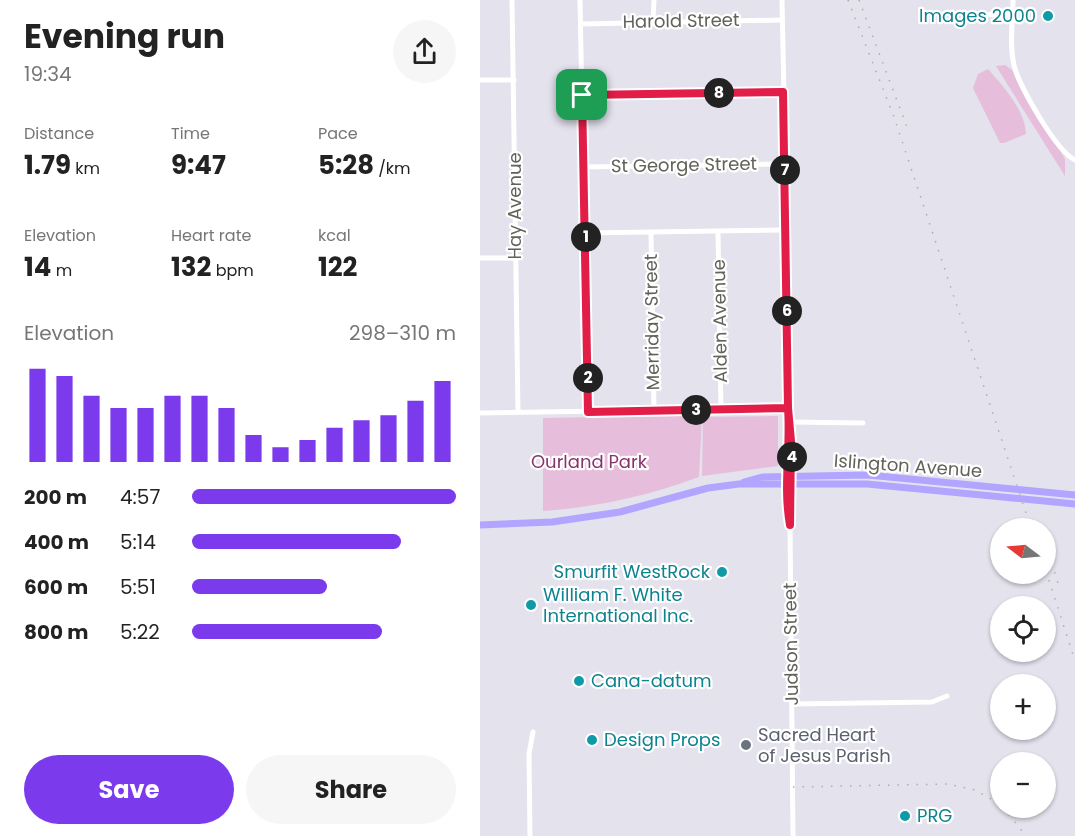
<!DOCTYPE html>
<html lang="en">
<head>
<meta charset="utf-8">
<style>
	:root { --surface:#fff; --page:#f6f6f6; --text:#222; --muted:#767676; --accent:#7c3aed }
	body { margin:0; font-family:Poppins,sans-serif; background:var(--page); color:var(--text); height:100vh; display:flex; flex-direction:column; font-size:22px; white-space:nowrap }
	* { box-sizing:border-box; margin:0 }
	p { font-size:20px; color:var(--muted) }
	.icon { flex:none; width:33px; height:33px; fill:none; stroke:currentColor; stroke-width:2; stroke-linecap:round; stroke-linejoin:round }
	.map { position:relative; flex:1; overflow:hidden }
	.panel { display:flex; flex-direction:column; background:var(--surface); width:480px }
	.panel>* { flex:none }
	.needle { width:39px; rotate:286deg }
	.buttons { position:absolute; left:510px; top:518px; display:grid; gap:12px }
	.buttons a { display:grid; place-items:center; width:66px; height:66px; border-radius:50%; background:var(--surface); box-shadow:0 2px 4px #0004; font-size:30px }
	.pin { position:absolute; display:grid; place-items:center; width:51px; height:51px; color:#fff; margin:-26px; border-radius:12px; box-shadow:0 3px 9px #0006 }
	.km { position:absolute; width:30px; height:30px; margin:-15px; border-radius:50%; background:#222; color:#fff; font-size:16px; line-height:30px; text-align:center }
	.round { display:grid; place-items:center; flex:none; width:63px; height:63px; border-radius:32px; background:var(--page) }
	.head { display:flex; align-items:center; justify-content:space-between; height:102px; padding:0 24px }
	h1 { font-size:33px; font-weight:700; line-height:45px }
	.figures { display:grid; grid-template-columns:repeat(3,1fr); gap:9px; height:102px; padding:6px 24px }
	.figures div { display:grid; align-content:center }
	.figures b { font-size:26px; font-weight:700 }
	.figures small { font-size:16px; font-weight:400 }
	.figures p { font-size:16px }
	.chart { height:168px; padding:12px 24px }
	.chart p { display:flex; justify-content:space-between }
	.chart svg { width:100%; height:108px; margin-top:6px; stroke:var(--accent); stroke-width:6 }
	.action { display:flex; gap:12px; margin-top:auto; padding:12px 24px }
	.action a { flex:1; height:69px; border-radius:36px; background:var(--accent); color:#fff; font-size:24px; font-weight:700; line-height:69px; text-align:center }
	.action a+a { background:var(--page); color:var(--text) }
	ul { padding:0 24px; list-style:none; font-size:20px }
	li { display:grid; grid-template-columns:96px 72px 1fr; align-items:center; height:45px }
	li i { height:15px; border-radius:8px; background:var(--accent) }
	main { display:flex; flex:1; min-height:0 }
	.map>svg:first-child { display:block }
	.green { fill:#e6bdda }
	.lines { fill:none; stroke-linecap:round; stroke-linejoin:round }
	.minor { stroke:#fff; stroke-width:5 }
	.major { stroke:#b1a5ff; stroke-width:7 }
	.rail { stroke:#afaead; stroke-width:1.5; stroke-dasharray:1.5 8; stroke-linecap:butt }
	.route-casing { stroke:#fff; stroke-width:12 }
	.route { stroke:#e11d48; stroke-width:8 }
	.culture-dot { fill:#0f9aa8; stroke:#fff; stroke-width:2 }
	.worship-dot { fill:#6b7280; stroke:#fff; stroke-width:2 }
	.labels { text-anchor:middle; stroke-width:4.5; stroke-linejoin:round; paint-order:stroke }
	.culture-label { font-size:18px; fill:#0d838f; stroke:#fff; text-anchor:start }
	.street-label { font-size:18px; fill:#63625a; stroke:#fff }
	.park-label { font-size:18px; fill:#88346b; stroke:#fff }
	.worship-label { font-size:18px; fill:#5b616d; stroke:#fff; text-anchor:start }
</style>
</head>
<body>
<main>
<section class="panel">
<div class="head"><div><h1>Evening run</h1><p>19:34</p></div><a class="round"><svg class="icon" aria-label="share" viewBox="0 0 24 24"><path d="M12 15V3M7 8l5-5 5 5M5 13v7h14v-7"/></svg></a></div>
<div class="figures">
<div><p>Distance</p><b>1.79<small> km</small></b></div>
<div><p>Time</p><b>9:47</b></div>
<div><p>Pace</p><b>5:28<small> /km</small></b></div>
</div>
<div class="figures">
<div><p>Elevation</p><b>14<small> m</small></b></div>
<div><p>Heart rate</p><b>132<small> bpm</small></b></div>
<div><p>kcal</p><b>122</b></div>
</div>
<div class="chart"><p><span>Elevation</span>298–310 m</p>
<svg viewBox="0 0 160 44" preserveAspectRatio="none"><path d="M5 44V6M15 44V9M25 44V17M35 44V22M45 44V22M55 44V17M65 44V17M75 44V22M85 44V33M95 44V38M105 44V35M115 44V30M125 44V27M135 44V25M145 44V19M155 44V11"/></svg>
</div>
<ul>
<li><b>200 m</b>4:57<i style="width:100%"></i></li>
<li><b>400 m</b>5:14<i style="width:79%"></i></li>
<li><b>600 m</b>5:51<i style="width:51%"></i></li>
<li><b>800 m</b>5:22<i style="width:72%"></i></li>
</ul>
<div class="action"><a>Save</a><a>Share</a></div>
</section>
<div class="map">
<svg width="595" height="836" viewBox="0 0 595 836">
	<rect width="100%" height="100%" fill="#e3e2ed"/>
	<g class="green">
		<polygon points="525,65 532,70 585,159 585,176 516,66"/>
		<path d="M508,69c15,17 37,41 38,65l-22,9h-4l-27,-55 5,-14z"/>
		<path d="M222,415l-3,62c-52,19 -101,30 -156,34v-93z"/>
		<polygon points="298,416 298,466 222,476 223,417"/>
	</g>
	<g class="lines">
		<g class="minor">
			<polyline points="32,0 38,412"/>
			<polyline points="100,0 108,412"/>
			<polyline points="302,0 312,484 310,525 313,836"/>
			<path d="M533,0c0,20 -4,45 1,65 4,20 43,87 61,95"/>
			<polyline points="491,14 533,15"/>
			<polyline points="173,21 174,0"/>
			<polyline points="101,24 302,20"/>
			<polyline points="0,80 34,80"/>
			<polyline points="102,95 303,92"/>
			<polyline points="103,167 304,164"/>
			<polyline points="238,232 241,410"/>
			<polyline points="106,233 306,230"/>
			<polyline points="171,233 174,411"/>
			<polyline points="0,258 35,258"/>
			<polyline points="0,413 308,408"/>
			<polyline points="309,422 383,423"/>
			<polyline points="309,434 309,517"/>
			<polyline points="312,704 452,702 467,696"/>
			<polyline points="50,836 49,754 53,732"/>
		</g>
		<g class="major">
			<polyline points="264,482 282,477 388,475 595,495"/>
			<polyline points="0,525 72,522 140,512 228,488 259,484 387,484 595,504"/>
		</g>
		<g class="rail">
			<polyline points="368,0 414,117 551,528"/>
			<polyline points="379,0 427,127"/>
			<polyline points="566,545 578,583"/>
			<polyline points="566,571 595,661"/>
			<polyline points="313,787 468,784 495,790 520,804"/>
			<polyline points="523,807 546,836"/>
		</g>
	</g>
	<g class="lines">
		<g class="route-casing">
			<path id="route" d="M102,95l6,317 200,-4 3,33 -1,84c-7,-39 1,-78 -2,-117l-5,-316 -201,3"/>
		</g>
		<use href="#route" class="route"/>
	</g>
	<g class="culture-dot">
		<circle cx="568" cy="16" r="6"/>
		<circle cx="242" cy="572" r="6"/>
		<circle cx="51" cy="605" r="6"/>
		<circle cx="99" cy="681" r="6"/>
		<circle cx="112" cy="740" r="6"/>
		<circle cx="425" cy="816" r="6"/>
	</g>
	<circle class="worship-dot" cx="266" cy="745" r="6"/>
	<g class="labels">
		<g class="culture-label">
			<text x="556" y="22" text-anchor="end">Images 2000</text>
			<text x="230" y="578" text-anchor="end">Smurfit WestRock</text>
			<text x="63" y="601">William F. White<tspan x="63" dy="21">International Inc.</tspan></text>
			<text x="111" y="687">Cana-datum</text>
			<text x="124" y="746">Design Props</text>
			<text x="437" y="822">PRG</text>
		</g>
		<g class="street-label">
			<text transform="translate(201 21) rotate(-1)" y="6">Harold Street</text>
			<text transform="translate(204 165) rotate(-1)" y="6">St George Street</text>
			<text transform="translate(35 206) rotate(-90)" y="6">Hay Avenue</text>
			<text transform="translate(240 321) rotate(-91)" y="6">Alden Avenue</text>
			<text transform="translate(172 322) rotate(-91)" y="6">Merriday Street</text>
			<text transform="translate(428 466) rotate(4)" y="6">Islington Avenue</text>
			<text transform="translate(311 644) rotate(-91)" y="6">Judson Street</text>
		</g>
		<g class="park-label">
			<text x="109" y="468">Ourland Park</text>
		</g>
		<g class="worship-label">
			<text x="278" y="741">Sacred Heart<tspan x="278" dy="21">of Jesus Parish</tspan></text>
		</g>
	</g>
</svg>
<div class="buttons">
<a><svg class="needle" viewBox="-14 -14 28 28"><path d="M0-13l5 13h-10z" fill="#e53935"/><path d="M0 13l5-13h-10z" fill="#767676"/></svg></a>
<a><svg class="icon" aria-label="locate" viewBox="0 0 24 24"><circle cx="12" cy="12" r="6"/><path d="M12 2v4M12 18v4M2 12h4M18 12h4"/></svg></a>
<a>+</a>
<a>−</a>
</div>
<div class="pin" style="left:102px;top:95px;background:#1e9e55"><svg class="icon" aria-label="arrive" viewBox="0 0 24 24"><path d="M6 21V4h12l-3 4 3 4H6"/></svg></div>
<b class="km" style="left:106px;top:237px">1</b>
<b class="km" style="left:108px;top:378px">2</b>
<b class="km" style="left:216px;top:410px">3</b>
<b class="km" style="left:312px;top:457px">4</b>
<b class="km" style="left:307px;top:311px">6</b>
<b class="km" style="left:305px;top:170px">7</b>
<b class="km" style="left:239px;top:93px">8</b>
</div>
</main>
</body>
</html>
